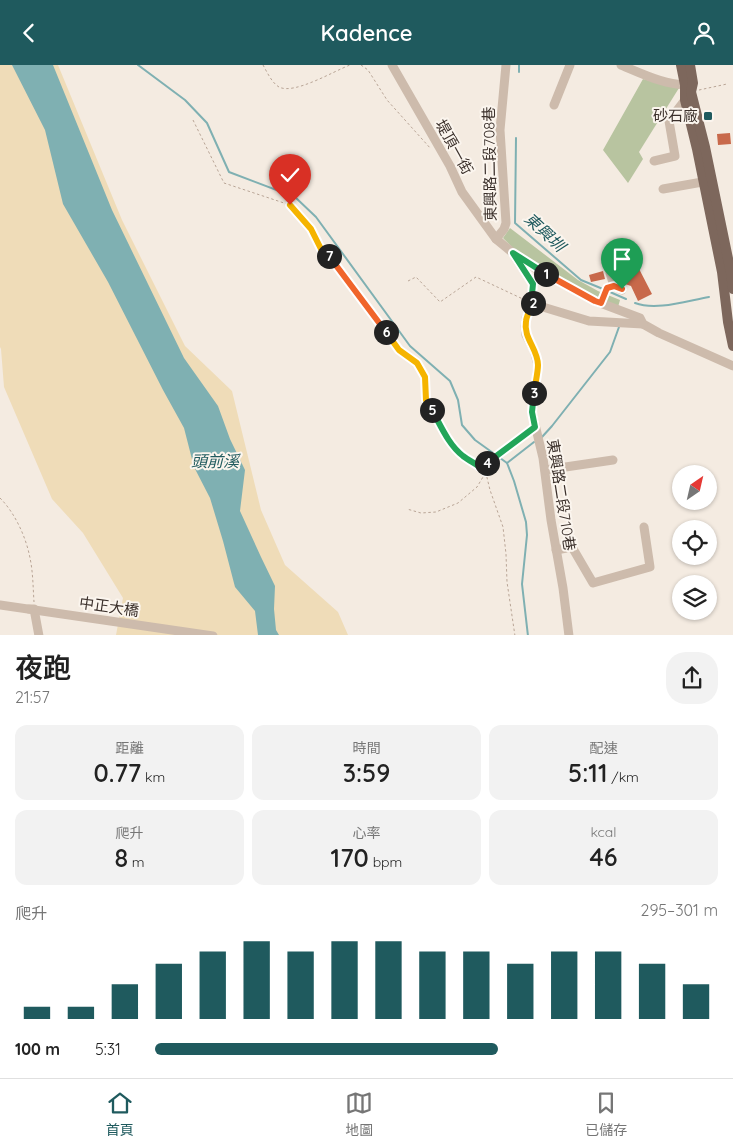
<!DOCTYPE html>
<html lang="zh-TW">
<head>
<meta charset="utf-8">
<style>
	:root { --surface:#fff; --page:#f2f2f2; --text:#222; --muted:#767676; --line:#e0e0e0; --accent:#1f5a5e }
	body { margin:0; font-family:Quicksand,"Noto Sans TC",sans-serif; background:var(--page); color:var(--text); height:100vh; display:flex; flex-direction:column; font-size:19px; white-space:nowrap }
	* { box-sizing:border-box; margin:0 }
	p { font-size:16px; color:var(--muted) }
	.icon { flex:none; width:28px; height:28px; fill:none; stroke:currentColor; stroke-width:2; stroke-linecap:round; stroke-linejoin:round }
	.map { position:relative; height:570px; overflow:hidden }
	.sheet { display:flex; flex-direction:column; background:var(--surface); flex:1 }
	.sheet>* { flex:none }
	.needle { width:32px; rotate:34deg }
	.buttons { position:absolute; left:672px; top:400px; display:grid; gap:10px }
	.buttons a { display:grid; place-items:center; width:45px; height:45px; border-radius:50%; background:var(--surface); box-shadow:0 1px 4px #0004; font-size:25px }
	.pin { position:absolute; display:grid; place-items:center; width:42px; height:42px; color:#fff; margin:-51px -21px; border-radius:50% 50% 50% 0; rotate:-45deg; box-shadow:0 0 5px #0007 }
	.pin .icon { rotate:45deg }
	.km { position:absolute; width:25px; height:25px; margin:-12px; border-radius:50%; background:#222; color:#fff; font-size:14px; line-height:25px; text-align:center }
	.round { display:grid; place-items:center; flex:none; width:52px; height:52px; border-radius:20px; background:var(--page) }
	.summary { display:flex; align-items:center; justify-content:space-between; height:85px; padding:0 15px }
	h1 { font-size:28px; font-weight:600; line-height:38px }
	.stats { display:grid; grid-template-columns:repeat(3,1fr); gap:8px; height:85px; padding:5px 15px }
	.stats div { display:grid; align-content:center; border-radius:12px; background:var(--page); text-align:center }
	.stats b { font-size:25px; font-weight:600 }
	.stats small { font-size:14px; font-weight:400 }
	.stats p { font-size:14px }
	.chart { height:140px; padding:10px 15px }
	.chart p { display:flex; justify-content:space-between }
	.chart svg { width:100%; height:90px; margin-top:5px; stroke:var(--accent); stroke-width:6 }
	ul { padding:0 15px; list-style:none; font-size:16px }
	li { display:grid; grid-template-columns:80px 60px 1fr; align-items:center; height:38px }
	li i { height:12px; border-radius:6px; background:var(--accent) }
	header { display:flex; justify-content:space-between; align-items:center; height:65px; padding:0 15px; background:var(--accent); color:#fff; font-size:22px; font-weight:600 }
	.menu { display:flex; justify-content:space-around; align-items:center; height:70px; border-top:1px solid var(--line); background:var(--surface); font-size:14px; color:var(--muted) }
	.menu a { display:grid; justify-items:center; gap:2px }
	.menu .selected { color:var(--accent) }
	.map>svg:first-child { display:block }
	.green { fill:#b8c4a0 }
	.sand { fill:#efdcb8 }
	.water { fill:#7fb0b2 }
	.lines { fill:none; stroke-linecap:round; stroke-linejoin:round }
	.stream { stroke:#7fb0b2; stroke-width:2 }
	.building { fill:#c8694b }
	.path { stroke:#b9a596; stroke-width:1; stroke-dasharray:2.5 2.5; stroke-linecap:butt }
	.minor { stroke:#cdbbac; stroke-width:9 }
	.major { stroke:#7d675c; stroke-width:10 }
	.minor-bridge { stroke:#cdbbac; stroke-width:9 }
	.split-1-casing { stroke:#fff; stroke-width:10 }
	.split-2-casing { stroke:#fff; stroke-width:10 }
	.split-3-casing { stroke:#fff; stroke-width:10 }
	.split-4-casing { stroke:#fff; stroke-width:10 }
	.split-5-casing { stroke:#fff; stroke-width:10 }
	.split-6-casing { stroke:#fff; stroke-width:10 }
	.split-7-casing { stroke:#fff; stroke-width:10 }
	.split-8-casing { stroke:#fff; stroke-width:10 }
	.split-1 { stroke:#f0652b; stroke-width:6 }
	.split-2 { stroke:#22a559; stroke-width:6 }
	.split-3 { stroke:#f5b400; stroke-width:6 }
	.split-4 { stroke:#22a559; stroke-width:6 }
	.split-5 { stroke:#22a559; stroke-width:6 }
	.split-6 { stroke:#f5b400; stroke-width:6 }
	.split-7 { stroke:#f0652b; stroke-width:6 }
	.split-8 { stroke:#f5b400; stroke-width:6 }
	.poi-dot { fill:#1f5a5e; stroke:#fbf5ee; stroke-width:2 }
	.labels { text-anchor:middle; stroke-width:4; stroke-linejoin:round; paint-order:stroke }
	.poi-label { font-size:15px; fill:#3b302b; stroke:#fbf5ee; text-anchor:end }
	.street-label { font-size:15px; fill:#3b302b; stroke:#fbf5ee }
	.water-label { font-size:16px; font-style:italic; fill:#1f5a5e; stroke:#fbf5ee }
</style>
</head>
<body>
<header><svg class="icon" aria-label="back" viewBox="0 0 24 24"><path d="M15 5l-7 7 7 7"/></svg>Kadence<svg class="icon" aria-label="person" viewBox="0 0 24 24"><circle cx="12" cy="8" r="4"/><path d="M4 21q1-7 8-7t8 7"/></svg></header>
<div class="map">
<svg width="733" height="571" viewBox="0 0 733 571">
	<rect width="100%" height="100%" fill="#f4ebe1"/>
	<g class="green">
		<polygon points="643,14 679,23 639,87 643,94 628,118 603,85"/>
		<polygon points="510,163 578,215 598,226 620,235 618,242 594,232 520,190 503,173"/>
	</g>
	<polygon class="sand" points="0,0 58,0 122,155 185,281 232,326 261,445 285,500 338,547 348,570 116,570 123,533 83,468 52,434 4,322 1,284 0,282"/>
	<polygon class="water" points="12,0 53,0 112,145 184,293 218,341 230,374 245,405 240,446 261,492 275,521 274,544 276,565 279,570 258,570 255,546 235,522 223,476 210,433 194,402 184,363 163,325 108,217 63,139 45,65"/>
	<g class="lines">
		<g class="stream">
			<polyline points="138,0 185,35 207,58 229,107 295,132 316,152 410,281 450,316 458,335 462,360 475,375 507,398"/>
			<polyline points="519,7 519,0"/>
			<polyline points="516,73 515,158 581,215 603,224"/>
			<polyline points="610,227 626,234"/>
			<path d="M635,238c21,8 51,-2 74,-6"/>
			<polyline points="542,372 552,361 610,287 619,262"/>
			<polyline points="528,571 522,519 527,470 526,457 514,416 507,398 534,377"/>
		</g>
	</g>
	<g class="building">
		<polygon points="730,68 731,79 718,80 717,69"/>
		<polygon points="636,198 652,229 638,236 631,221 622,218 618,211 627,206 630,201"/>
		<polygon points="603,206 605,214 591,217 589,210"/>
	</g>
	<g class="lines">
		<g class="path">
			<path d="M263,0c4,7 9,18 16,22 15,8 55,-16 71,-22"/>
			<polyline points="361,0 368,5 387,35 431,84"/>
			<polyline points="699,25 727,19"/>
			<polyline points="193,55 224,118 290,140 311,164 321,183 332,194 399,285 417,298 425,312 426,335 452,380 464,391 479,400 486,407 477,422 458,438 436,447 421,448 407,444"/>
			<polyline points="408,216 416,212 440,237 476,212 525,235"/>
			<path d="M0,433c15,15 26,39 30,60 3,14 3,29 4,44"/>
			<polyline points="515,571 507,517 506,489 503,462 490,425 484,400 528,367"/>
		</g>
		<g class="minor">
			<polyline points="392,0 450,101 462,127 496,174 513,188 535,203 595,236 640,253 643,259 659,268 733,301"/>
			<path d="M621,0c17,7 50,23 68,19"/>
			<polyline points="554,40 570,0"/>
			<polyline points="654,96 675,91 669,56 685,35"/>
			<polyline points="663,124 708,116"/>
			<polyline points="496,174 504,164 506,158 500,65 506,0"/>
			<polyline points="515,192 533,219 532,229 533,239"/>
			<polyline points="622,225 614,221 610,208 624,201"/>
			<polyline points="601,238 607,223 614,221"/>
			<polyline points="533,239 526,253 525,261 526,270 534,285 538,300 532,347 543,393 551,455 563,523 569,571"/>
			<polyline points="533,239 589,256 643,259"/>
			<polyline points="545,405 613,395"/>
			<polyline points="556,485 572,482 593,518 650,502 644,462"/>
			<polyline points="29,544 34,544 39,571"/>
		</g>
		<g class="major">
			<polyline points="681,0 685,20 685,35 697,84 722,207 728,257 733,281"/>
			<polyline points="690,0 693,18 691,27 705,82 731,208 733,224"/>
		</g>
		<polyline class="minor-bridge" points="0,540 213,571"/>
	</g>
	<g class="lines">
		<g class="split-1-casing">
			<polyline id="split-1" points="546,209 595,236 601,238 607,223 614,221 622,224"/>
		</g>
		<g class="split-2-casing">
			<polyline id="split-2" points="533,238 532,229 533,219 513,188 546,209"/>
		</g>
		<g class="split-3-casing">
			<path id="split-3" d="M533,238c-2,5 -6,11 -7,18 -3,17 12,28 12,44 0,7 -3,20 -4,28"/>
		</g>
		<g class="split-4-casing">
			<polyline id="split-4" points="487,398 535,362 532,347 534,328"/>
		</g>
		<g class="split-5-casing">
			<path id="split-5" d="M432,345c9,16 16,34 31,46 8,6 16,9 23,16l-2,-7 3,-2"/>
		</g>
		<g class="split-6-casing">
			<polyline id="split-6" points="386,267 399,285 417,298 425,312 426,335 432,345"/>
		</g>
		<g class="split-7-casing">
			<polyline id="split-7" points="329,191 386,267"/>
		</g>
		<g class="split-8-casing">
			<polyline id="split-8" points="290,140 311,164 321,184 329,191"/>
		</g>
		<use href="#split-1" class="split-1"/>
		<use href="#split-2" class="split-2"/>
		<use href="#split-3" class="split-3"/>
		<use href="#split-4" class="split-4"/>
		<use href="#split-5" class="split-5"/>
		<use href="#split-6" class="split-6"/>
		<use href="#split-7" class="split-7"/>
		<use href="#split-8" class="split-8"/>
	</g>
	<rect class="poi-dot" x="703" y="46" width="10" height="10" rx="2.5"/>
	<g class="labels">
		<g class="poi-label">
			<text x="698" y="56">砂石廠</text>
		</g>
		<g class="street-label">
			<text transform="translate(454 82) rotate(61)" y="5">堤頂一街</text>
			<text transform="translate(490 99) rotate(-91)" y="5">東興路二段708巷</text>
			<text transform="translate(561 430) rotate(81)" y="5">東興路二段710巷</text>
			<text transform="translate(109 542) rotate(8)" y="5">中正大橋</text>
		</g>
		<g class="water-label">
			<text transform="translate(545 167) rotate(43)" y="6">東興圳</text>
			<text x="215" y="402">頭前溪</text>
		</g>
	</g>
</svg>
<div class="buttons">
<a><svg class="needle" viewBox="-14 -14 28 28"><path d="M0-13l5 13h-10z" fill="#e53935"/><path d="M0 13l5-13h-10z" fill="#767676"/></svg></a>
<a><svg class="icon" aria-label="locate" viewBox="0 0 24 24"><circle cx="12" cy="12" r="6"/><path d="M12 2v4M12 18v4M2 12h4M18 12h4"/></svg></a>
<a><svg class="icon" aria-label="layers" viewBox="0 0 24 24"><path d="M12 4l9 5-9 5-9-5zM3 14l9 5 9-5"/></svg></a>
</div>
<div class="pin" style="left:622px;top:224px;background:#1e9e55"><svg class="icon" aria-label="arrive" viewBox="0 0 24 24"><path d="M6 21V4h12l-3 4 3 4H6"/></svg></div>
<div class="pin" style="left:290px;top:140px;background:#d93025"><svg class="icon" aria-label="check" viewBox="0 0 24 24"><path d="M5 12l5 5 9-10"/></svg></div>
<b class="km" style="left:546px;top:209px">1</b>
<b class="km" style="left:533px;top:238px">2</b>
<b class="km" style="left:534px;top:328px">3</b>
<b class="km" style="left:487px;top:398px">4</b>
<b class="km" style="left:432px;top:345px">5</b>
<b class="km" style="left:386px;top:267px">6</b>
<b class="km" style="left:329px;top:191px">7</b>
</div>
<section class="sheet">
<div class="summary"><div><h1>夜跑</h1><p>21:57</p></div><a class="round"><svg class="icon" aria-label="share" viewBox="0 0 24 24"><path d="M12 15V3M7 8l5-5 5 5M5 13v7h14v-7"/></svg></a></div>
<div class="stats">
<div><p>距離</p><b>0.77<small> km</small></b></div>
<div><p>時間</p><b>3:59</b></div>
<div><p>配速</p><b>5:11<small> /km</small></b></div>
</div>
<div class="stats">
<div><p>爬升</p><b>8<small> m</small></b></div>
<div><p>心率</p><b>170<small> bpm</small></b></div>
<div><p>kcal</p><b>46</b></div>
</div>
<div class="chart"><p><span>爬升</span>295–301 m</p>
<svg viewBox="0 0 160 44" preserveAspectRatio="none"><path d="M5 44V38M15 44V38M25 44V27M35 44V17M45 44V11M55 44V6M65 44V11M75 44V6M85 44V6M95 44V11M105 44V11M115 44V17M125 44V11M135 44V11M145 44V17M155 44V27"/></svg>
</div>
<ul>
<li><b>100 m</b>5:31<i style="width:61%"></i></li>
</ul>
</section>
<nav class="menu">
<a class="selected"><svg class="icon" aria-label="home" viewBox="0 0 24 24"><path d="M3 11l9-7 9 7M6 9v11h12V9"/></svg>首頁</a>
<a><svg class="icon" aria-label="map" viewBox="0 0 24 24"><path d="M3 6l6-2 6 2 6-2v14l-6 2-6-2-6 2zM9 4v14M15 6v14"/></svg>地圖</a>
<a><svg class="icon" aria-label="saved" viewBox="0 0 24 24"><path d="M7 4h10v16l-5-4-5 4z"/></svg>已儲存</a>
</nav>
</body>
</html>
